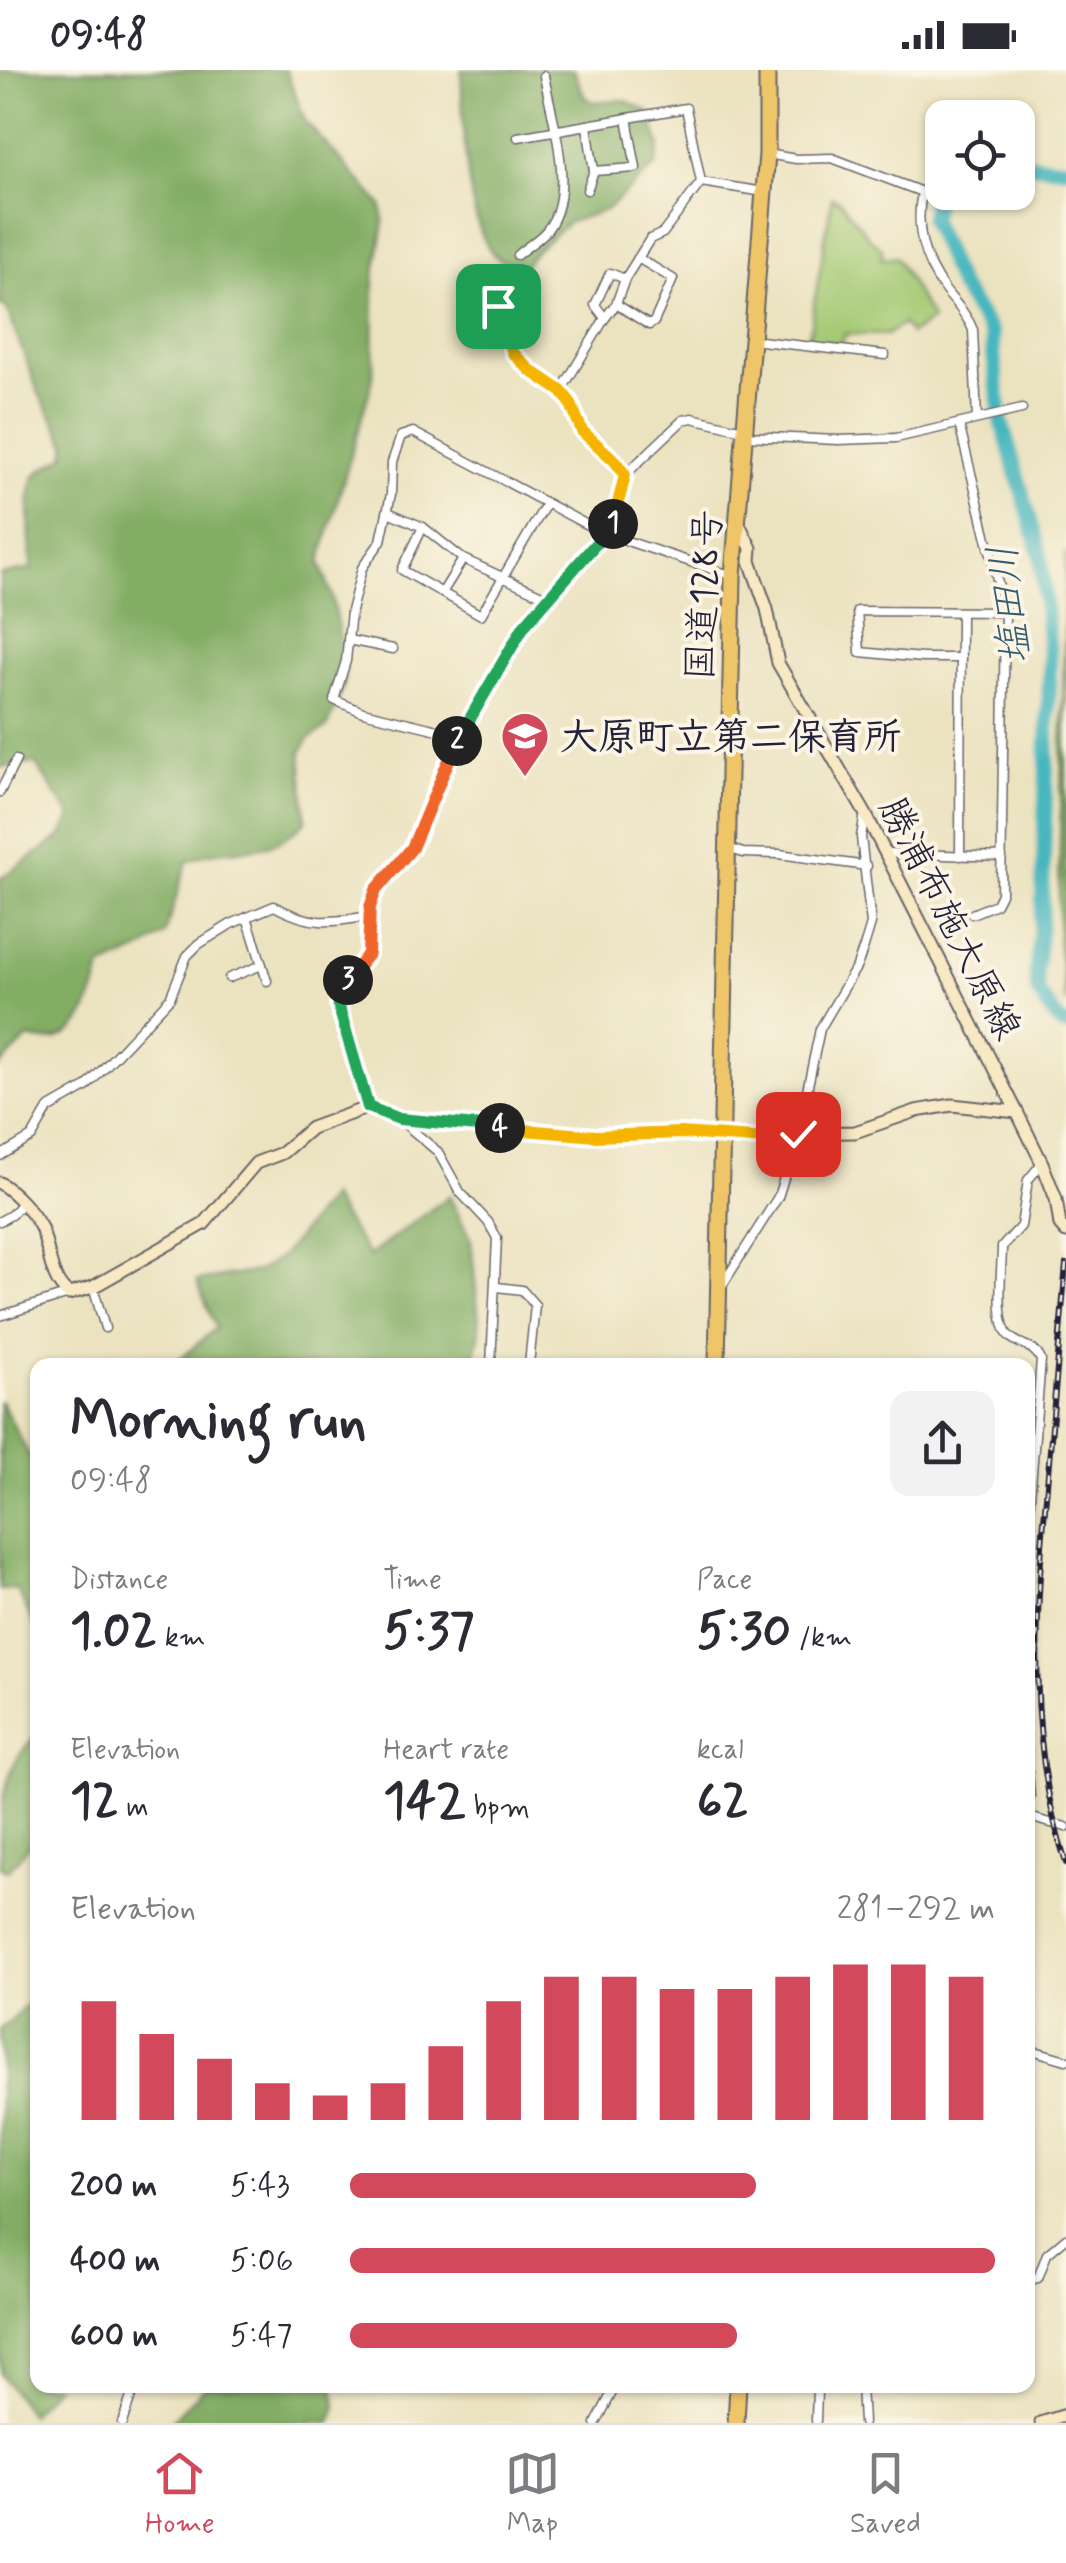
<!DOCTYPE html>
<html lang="en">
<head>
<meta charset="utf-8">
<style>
	:root { --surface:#fff; --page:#f2f2f3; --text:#2b2b33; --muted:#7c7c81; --line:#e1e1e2; --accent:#d1495b }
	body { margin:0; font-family:Mynerve,"Klee One",sans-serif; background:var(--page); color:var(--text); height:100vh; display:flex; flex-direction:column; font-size:38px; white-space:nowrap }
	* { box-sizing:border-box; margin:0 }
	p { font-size:32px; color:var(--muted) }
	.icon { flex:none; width:55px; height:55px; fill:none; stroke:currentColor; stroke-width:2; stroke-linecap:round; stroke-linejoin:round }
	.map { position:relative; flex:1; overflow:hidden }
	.drawer { position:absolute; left:30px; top:1288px; width:1005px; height:1035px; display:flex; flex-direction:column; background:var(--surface); border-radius:20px; box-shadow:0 2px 8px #0004 }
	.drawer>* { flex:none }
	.buttons { position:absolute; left:925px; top:30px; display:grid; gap:20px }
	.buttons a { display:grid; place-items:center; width:110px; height:110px; border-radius:20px; background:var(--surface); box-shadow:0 2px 8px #0004; font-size:50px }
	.pin { position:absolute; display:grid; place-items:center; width:85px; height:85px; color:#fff; margin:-42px; border-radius:20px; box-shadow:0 5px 15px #0006 }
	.km { position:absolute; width:50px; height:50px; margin:-25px; border-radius:50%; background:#222; color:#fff; font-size:28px; line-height:50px; text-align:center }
	.round { display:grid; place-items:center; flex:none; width:105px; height:105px; border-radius:20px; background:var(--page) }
	.overview { display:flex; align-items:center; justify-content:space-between; height:170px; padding:0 40px }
	h1 { font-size:55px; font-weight:800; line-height:75px }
	.metrics { display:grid; grid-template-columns:repeat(3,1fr); gap:15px; height:170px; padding:10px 40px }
	.metrics div { display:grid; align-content:center }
	.metrics b { font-size:50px; font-weight:800 }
	.metrics small { font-size:28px; font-weight:400 }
	.metrics p { font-size:28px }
	.chart { height:280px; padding:20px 40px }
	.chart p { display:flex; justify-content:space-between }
	.chart svg { width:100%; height:180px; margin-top:10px; stroke:var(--accent); stroke-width:6 }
	ul { padding:0 40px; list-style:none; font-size:32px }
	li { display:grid; grid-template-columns:160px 120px 1fr; align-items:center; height:75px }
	li i { height:25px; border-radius:12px; background:var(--accent) }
	.status { display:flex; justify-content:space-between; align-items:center; height:70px; padding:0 50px; background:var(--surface); direction:ltr }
	.status svg { height:28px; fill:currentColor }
	.menu { display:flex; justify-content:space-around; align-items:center; height:140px; border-top:2px solid var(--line); background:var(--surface); font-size:28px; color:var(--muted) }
	.menu a { display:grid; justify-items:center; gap:5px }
	.menu .on { color:var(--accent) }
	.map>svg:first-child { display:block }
	.green { fill:#a4c973; stroke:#637657; stroke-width:2.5 }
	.forest { fill:#83ad65; stroke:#526850; stroke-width:2.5 }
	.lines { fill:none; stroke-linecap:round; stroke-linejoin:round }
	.river { stroke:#47b6be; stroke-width:15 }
	.street-casing { stroke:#686569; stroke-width:11 }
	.secondary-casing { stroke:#686569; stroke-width:15 }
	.highway-casing { stroke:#686569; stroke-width:19 }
	.street { stroke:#fff; stroke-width:8 }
	.secondary { stroke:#f8e8c3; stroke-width:11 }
	.highway { stroke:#eec569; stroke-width:15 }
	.rail-casing { stroke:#22223b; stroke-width:6 }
	.rail { stroke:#fcf5e5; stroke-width:2.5; stroke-dasharray:8; stroke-linecap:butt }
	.split-1-casing { stroke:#fff; stroke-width:20 }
	.split-2-casing { stroke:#fff; stroke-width:20 }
	.split-3-casing { stroke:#fff; stroke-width:20 }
	.split-4-casing { stroke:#fff; stroke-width:20 }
	.split-5-casing { stroke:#fff; stroke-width:20 }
	.split-1 { stroke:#f5b400; stroke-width:12 }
	.split-2 { stroke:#22a559; stroke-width:12 }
	.split-3 { stroke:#f0652b; stroke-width:12 }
	.split-4 { stroke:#22a559; stroke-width:12 }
	.split-5 { stroke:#f5b400; stroke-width:12 }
	.labels { text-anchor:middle; stroke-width:8; stroke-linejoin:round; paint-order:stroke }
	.street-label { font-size:38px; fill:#22223b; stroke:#fcf5e5 }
	.poi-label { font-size:38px; font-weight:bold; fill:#22223b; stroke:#fcf5e5; text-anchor:start }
	.water-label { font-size:40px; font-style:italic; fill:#315d6f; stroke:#fcf5e5 }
</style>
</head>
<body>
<div class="status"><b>09:48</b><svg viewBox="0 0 49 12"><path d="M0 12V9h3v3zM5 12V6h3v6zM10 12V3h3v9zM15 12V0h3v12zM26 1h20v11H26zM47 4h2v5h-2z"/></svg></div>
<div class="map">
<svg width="1066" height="2353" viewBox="0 0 1066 2353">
	<rect width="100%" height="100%" fill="#fcf5e5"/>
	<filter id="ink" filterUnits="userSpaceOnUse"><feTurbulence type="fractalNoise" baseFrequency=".01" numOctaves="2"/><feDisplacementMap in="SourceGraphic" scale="20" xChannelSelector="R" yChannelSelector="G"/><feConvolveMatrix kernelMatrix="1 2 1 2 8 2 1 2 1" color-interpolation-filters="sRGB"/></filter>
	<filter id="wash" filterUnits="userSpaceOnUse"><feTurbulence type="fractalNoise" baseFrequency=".0048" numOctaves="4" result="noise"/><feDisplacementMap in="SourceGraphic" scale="40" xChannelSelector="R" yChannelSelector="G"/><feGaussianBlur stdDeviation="2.25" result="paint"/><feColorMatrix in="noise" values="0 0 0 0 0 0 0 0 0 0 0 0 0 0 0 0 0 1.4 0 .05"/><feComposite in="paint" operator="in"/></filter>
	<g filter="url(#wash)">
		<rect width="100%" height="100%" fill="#ebe2bf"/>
		<polygon class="green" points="832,127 839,130 870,169 882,178 882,189 896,187 932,250 910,264 903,254 886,265 845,264 842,274 808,272"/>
		<g class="forest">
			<path d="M0,0h286l19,51 76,83 3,19 -10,56 -1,99 -53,184 12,35 12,62v26l-16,41 -20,14 -7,12 5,69c-48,46 -71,16 -119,41l-22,72 -24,16 -40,18c-10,38 -23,84 -73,70l-28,28v-187l62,-43 9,-20 -36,-53 -35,4v-192l31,-6c1,-23 -8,-81 6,-95 7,-7 19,-12 28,-18l2,-12 -29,-52 -32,-85 -6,-2z"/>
			<path d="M461,0h113l10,26 7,6 33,-2 24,11 12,34 -4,20 -50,45 -37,12 -33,28 -12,16c-12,0 -27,-5 -34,-16 -26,-38 -27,-134 -29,-180z"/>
			<polygon points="1066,481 1066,934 1058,869"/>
			<polygon points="449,1126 471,1170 480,1262 473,1295 173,1295 216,1258 197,1211 258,1201 282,1186 330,1127 369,1186"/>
			<polygon points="0,1330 37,1400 37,1561 17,1519 0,1520"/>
			<path d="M37,1665v101l-29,35 -8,-4c0,-53 0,-100 37,-132z"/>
			<polygon points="37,1926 38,2315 56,2315 30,2345 0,2304 0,1960"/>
			<polygon points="205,2315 334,2315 336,2340 331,2353 170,2353"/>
		</g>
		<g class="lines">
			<g class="river">
				<polyline points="1018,93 1066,98"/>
				<polyline points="942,119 935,131 931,149 959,215 991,263 1001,350 1041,486 1050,588 1042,839 1036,901 1038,922 1060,953 1066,955"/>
			</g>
		</g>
	</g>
	<g filter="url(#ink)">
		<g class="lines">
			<g class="street-casing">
				<g id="street">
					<polyline points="587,56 594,101 587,120"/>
					<polyline points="518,67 686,38 701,112"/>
					<path d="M767,84l29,5 36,-1 90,34c-7,35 1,69 23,98 10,13 22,24 28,40l4,89"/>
					<polyline points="594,101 636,98 627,48"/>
					<path d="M517,185c9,-8 23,-16 30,-25 30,-37 5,-112 -3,-154"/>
					<polyline points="616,234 649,255 654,252 673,209 638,188"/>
					<polyline points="498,236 513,283 529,300 561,321 570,332 582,361 615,391 625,405"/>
					<polyline points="605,248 616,234 625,209"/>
					<polyline points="751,270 885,285"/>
					<polyline points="561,321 605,248 595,235 610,203 625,209 650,169 663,163 701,112 764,122"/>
					<polyline points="959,354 1005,542 1001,824 996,834 972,844"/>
					<polyline points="745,366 838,370 896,368 1022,339"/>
					<polyline points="388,442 423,457 463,489 546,527"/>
					<polyline points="423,457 402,500 481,545 546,434"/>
					<polyline points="611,459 627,471 733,506"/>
					<polyline points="442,523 463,489"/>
					<polyline points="348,570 393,579"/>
					<polyline points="961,588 922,588 860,582 857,541 1005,542"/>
					<polyline points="459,665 363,642 334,630 346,591 351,541 362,498 381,471 391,424 392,392 401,366 413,362 606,465"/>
					<polyline points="0,722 16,690"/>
					<polyline points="728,778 743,783 779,784 867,796"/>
					<polyline points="886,783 1002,787"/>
					<polyline points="960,786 961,542"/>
					<polyline points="247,847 267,911"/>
					<polyline points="229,908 262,895"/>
					<polyline points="369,1037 337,935 340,920 367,884 370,837 376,821 413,778 459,665 524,556 546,527 611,459 619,439 625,405 683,350 692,348 743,360"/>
					<polyline points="399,1049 438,1082 460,1122 488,1152 497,1168 491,1295"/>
					<path d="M0,1086l32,-19 16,-28 38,-22 84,-89 17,-42 12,-12 32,-20 43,-18c37,20 55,17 95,10"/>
					<polyline points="0,1151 11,1145 22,1133"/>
					<polyline points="723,1214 778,1127 798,1063 820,959 857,896 864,877 871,854 861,767 865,743"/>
					<polyline points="93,1217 105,1258"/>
					<polyline points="497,1217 522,1220 535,1235 529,1295"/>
					<polyline points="0,1246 69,1224"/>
					<path d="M1028,1453l13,-163c-8,-16 -19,-13 -31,-23 -15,-13 -8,-70 -8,-90l19,-21 7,-46 14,-17"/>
					<polyline points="1028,1701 1030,1726 1028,1734"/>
					<polyline points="1028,1747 1066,1757"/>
					<polyline points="1028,1979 1066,1990"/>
					<polyline points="1028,2211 1038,2208 1047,2184 1066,2168"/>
					<polyline points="122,2315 133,2321 122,2353"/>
					<polyline points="861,2315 863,2353"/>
					<polyline points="816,2351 817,2320 822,2317 861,2316"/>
					<polyline points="596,2353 616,2315"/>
				</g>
			</g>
			<g class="secondary-casing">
				<g id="secondary">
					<polyline points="738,452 751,478 750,491 767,539 778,593 865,743 1017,1042 1042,1093 1056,1129 1060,1155 1066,1162"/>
					<path d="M0,1113c15,10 31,27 40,43 10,21 9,55 29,68l24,-7 111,-63 52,-61 26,-10 29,-25 58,-21 30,12 197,17 85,-3 86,6 31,-6 57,-1 61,-21 36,-6 65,7"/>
					<polyline points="1041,2353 1066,2345"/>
				</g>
			</g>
			<g class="highway-casing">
				<g id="highway">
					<polyline points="717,1295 733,506 767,84 767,0"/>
					<polyline points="736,2353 738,2315"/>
				</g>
			</g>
			<use href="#street" class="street"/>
			<use href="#secondary" class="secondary"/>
			<use href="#highway" class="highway"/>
			<g class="rail-casing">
				<path id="rail" d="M1066,1194c-6,74 -13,147 -19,221 -11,125 -21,257 19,378"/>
			</g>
			<use href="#rail" class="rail"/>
		</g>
	</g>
	<g class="lines" filter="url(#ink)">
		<g class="split-1-casing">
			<polyline id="split-1" points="498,236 513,283 530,300 561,321 570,332 582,361 615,391 625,405 613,454"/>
		</g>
		<g class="split-2-casing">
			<polyline id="split-2" points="457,671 524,556 613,454"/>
		</g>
		<g class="split-3-casing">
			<polyline id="split-3" points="348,910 368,884 370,837 376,820 412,778 457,671"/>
		</g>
		<g class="split-4-casing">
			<polyline id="split-4" points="348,910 340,920 338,934 368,1037 399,1049 500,1058"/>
		</g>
		<g class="split-5-casing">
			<polyline id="split-5" points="500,1058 596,1066 681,1063 768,1069 798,1064"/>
		</g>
		<use href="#split-1" class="split-1"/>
		<use href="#split-2" class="split-2"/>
		<use href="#split-3" class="split-3"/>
		<use href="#split-4" class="split-4"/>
		<use href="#split-5" class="split-5"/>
	</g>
	<defs>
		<g id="school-pin" transform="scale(2.5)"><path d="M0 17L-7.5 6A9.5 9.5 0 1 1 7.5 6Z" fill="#d1495b" stroke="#fcf5e5"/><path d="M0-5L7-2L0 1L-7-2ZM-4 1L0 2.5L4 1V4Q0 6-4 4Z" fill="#fff"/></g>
	</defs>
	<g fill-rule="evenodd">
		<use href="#school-pin" x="525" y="666"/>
	</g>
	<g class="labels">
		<g class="street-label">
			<text transform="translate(703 525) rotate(-87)" y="13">国道128号</text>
			<text transform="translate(951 848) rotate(63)" y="13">勝浦布施大原線</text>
		</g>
		<g class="poi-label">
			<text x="560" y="679">大原町立第二保育所</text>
		</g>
		<g class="water-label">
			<text transform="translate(1008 535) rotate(-97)" y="14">塩田川</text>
		</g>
	</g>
</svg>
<div class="buttons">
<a><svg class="icon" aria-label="locate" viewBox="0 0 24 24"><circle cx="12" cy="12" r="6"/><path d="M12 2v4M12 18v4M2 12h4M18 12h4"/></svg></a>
</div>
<div class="pin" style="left:498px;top:236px;background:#1e9e55"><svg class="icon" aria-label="arrive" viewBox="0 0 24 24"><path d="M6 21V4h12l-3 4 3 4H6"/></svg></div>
<div class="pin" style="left:798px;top:1064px;background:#d93025"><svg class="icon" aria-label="check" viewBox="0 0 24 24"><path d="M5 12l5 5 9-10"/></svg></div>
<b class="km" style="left:613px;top:454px">1</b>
<b class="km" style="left:457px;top:671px">2</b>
<b class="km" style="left:348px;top:910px">3</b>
<b class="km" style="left:500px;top:1058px">4</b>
<section class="drawer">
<div class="overview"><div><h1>Morning run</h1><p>09:48</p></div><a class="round"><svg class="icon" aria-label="share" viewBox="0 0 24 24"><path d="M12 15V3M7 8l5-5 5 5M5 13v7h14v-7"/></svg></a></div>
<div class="metrics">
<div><p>Distance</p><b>1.02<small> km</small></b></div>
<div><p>Time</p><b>5:37</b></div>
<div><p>Pace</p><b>5:30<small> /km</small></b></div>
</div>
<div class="metrics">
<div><p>Elevation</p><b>12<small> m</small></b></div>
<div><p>Heart rate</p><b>142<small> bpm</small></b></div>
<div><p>kcal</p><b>62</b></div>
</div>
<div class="chart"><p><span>Elevation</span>281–292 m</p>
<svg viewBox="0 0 160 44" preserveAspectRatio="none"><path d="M5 44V15M15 44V23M25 44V29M35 44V35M45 44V38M55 44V35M65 44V26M75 44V15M85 44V9M95 44V9M105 44V12M115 44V12M125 44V9M135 44V6M145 44V6M155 44V9"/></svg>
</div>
<ul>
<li><b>200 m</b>5:43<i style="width:63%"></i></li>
<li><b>400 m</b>5:06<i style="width:100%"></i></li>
<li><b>600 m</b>5:47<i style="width:60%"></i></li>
</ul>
</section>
</div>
<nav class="menu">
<a class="on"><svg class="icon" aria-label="home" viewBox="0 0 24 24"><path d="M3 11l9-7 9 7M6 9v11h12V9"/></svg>Home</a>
<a><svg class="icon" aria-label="map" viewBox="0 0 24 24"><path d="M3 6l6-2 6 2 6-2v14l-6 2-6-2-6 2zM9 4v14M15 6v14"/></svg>Map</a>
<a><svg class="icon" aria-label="saved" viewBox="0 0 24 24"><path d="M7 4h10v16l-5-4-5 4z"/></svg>Saved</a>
</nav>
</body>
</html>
